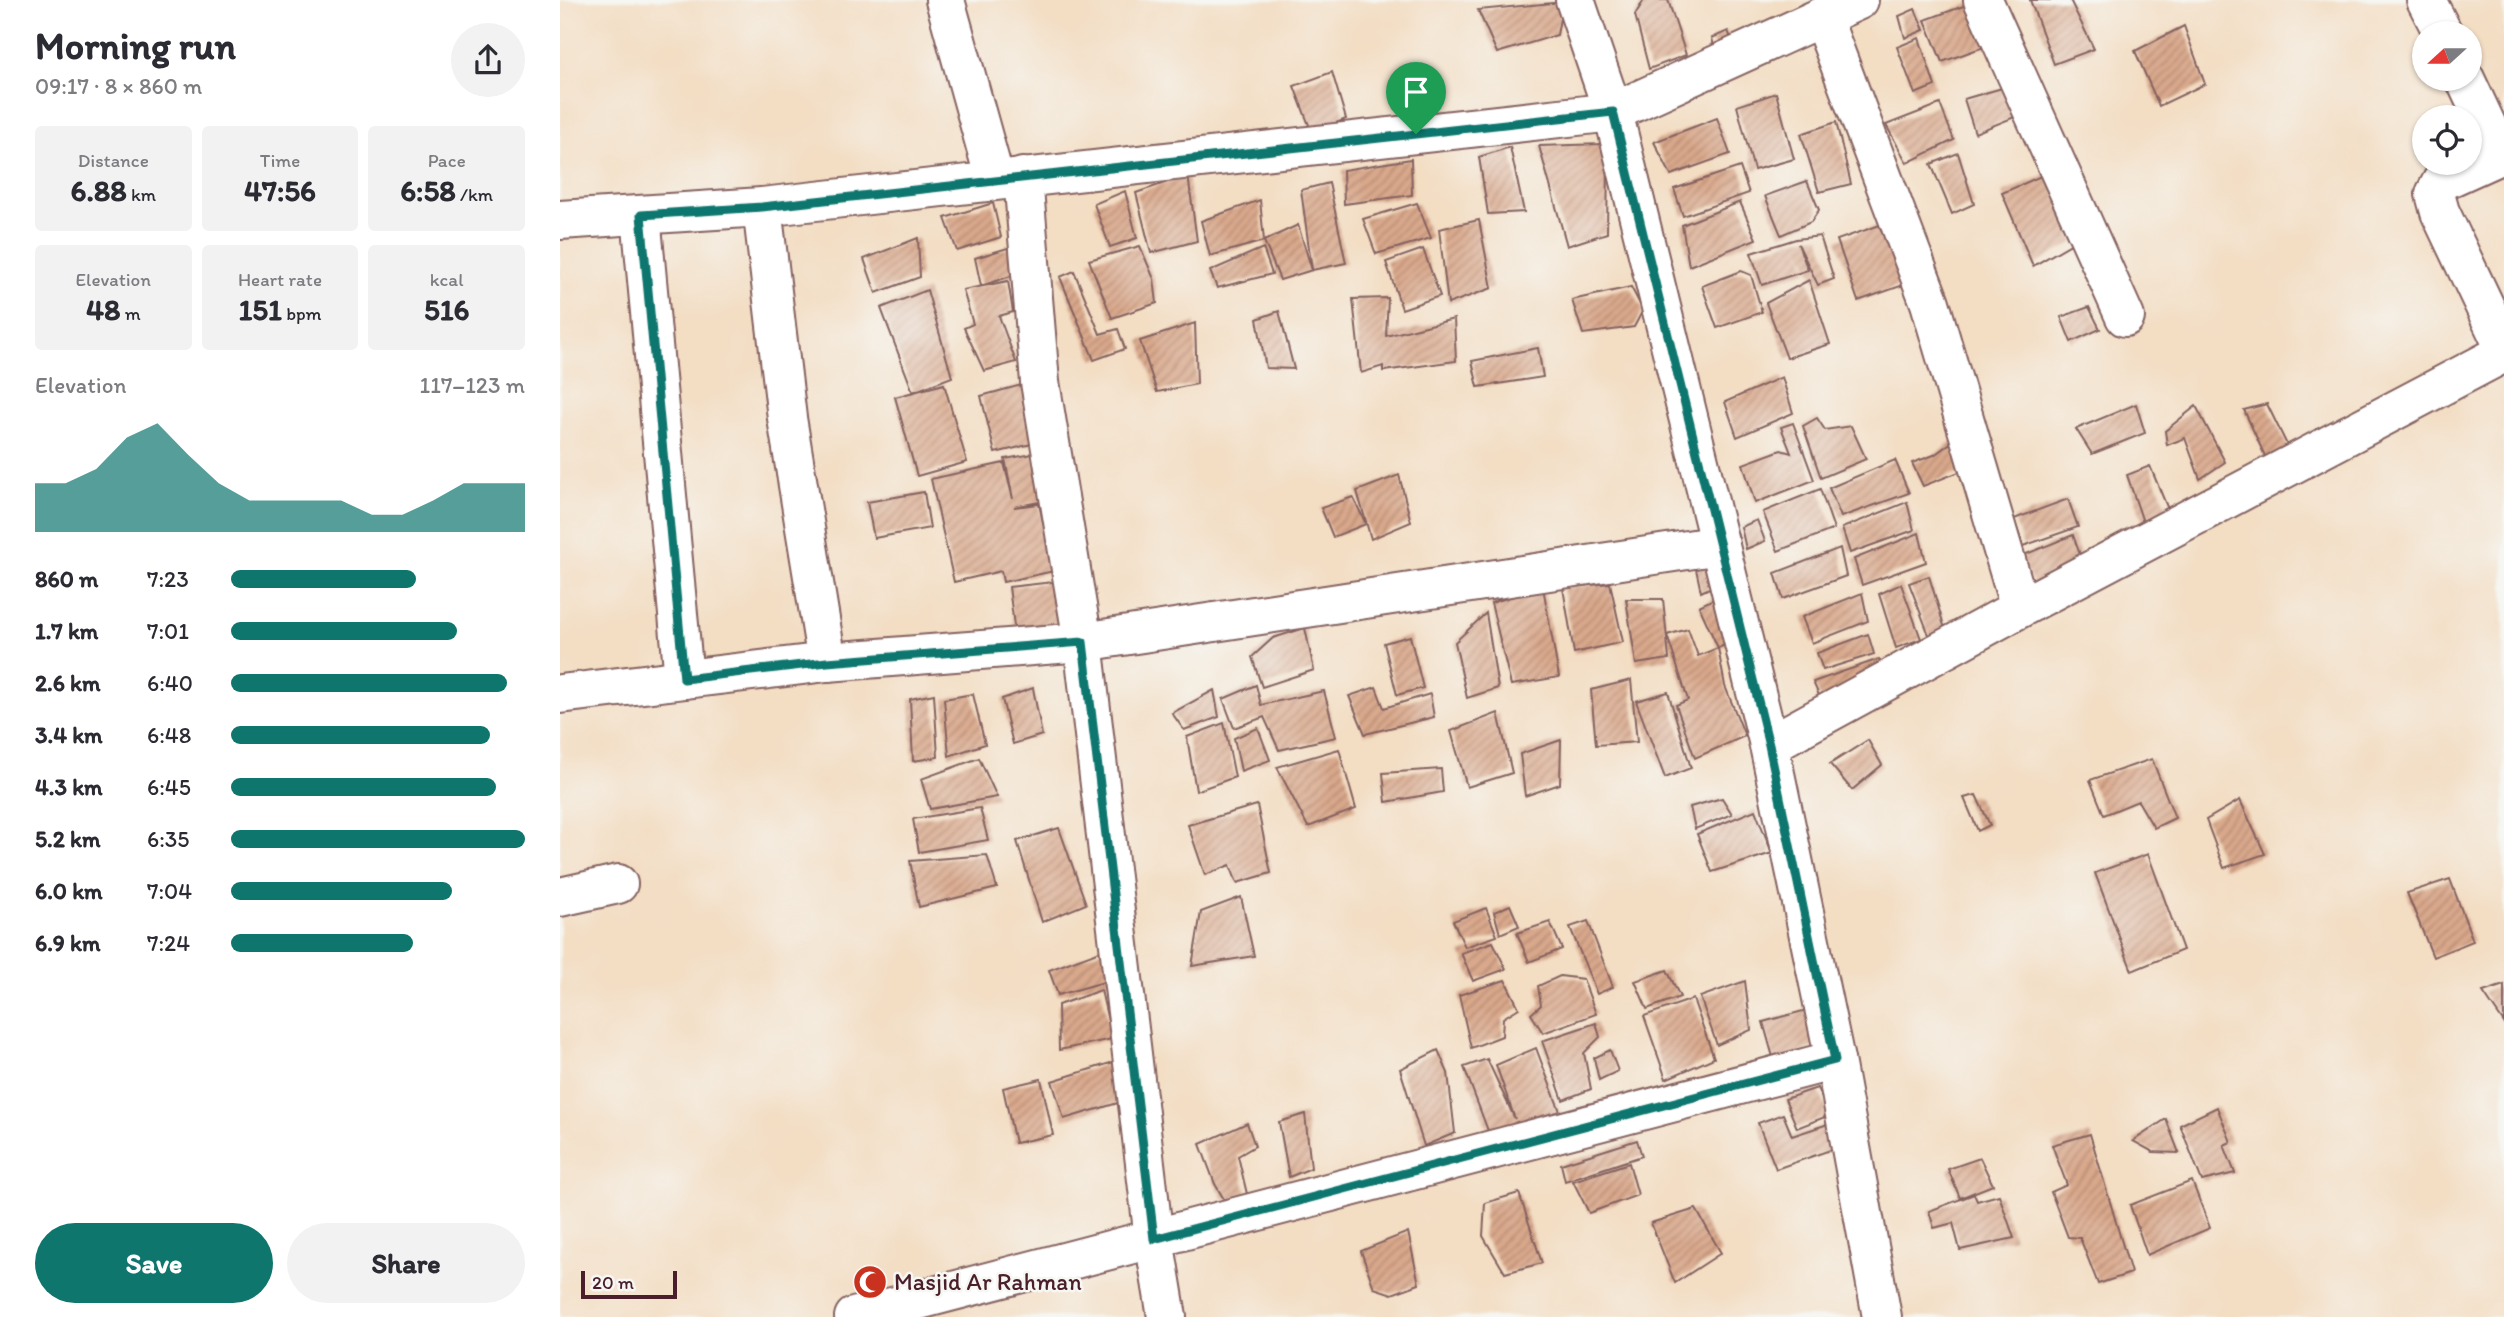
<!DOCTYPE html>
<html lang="en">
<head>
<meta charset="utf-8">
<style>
	:root { --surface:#fff; --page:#f2f2f3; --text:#2b2b33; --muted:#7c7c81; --accent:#0f766e }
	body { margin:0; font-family:Itim,sans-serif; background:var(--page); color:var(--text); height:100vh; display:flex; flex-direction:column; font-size:26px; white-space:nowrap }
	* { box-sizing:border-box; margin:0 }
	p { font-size:23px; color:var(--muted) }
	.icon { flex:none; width:38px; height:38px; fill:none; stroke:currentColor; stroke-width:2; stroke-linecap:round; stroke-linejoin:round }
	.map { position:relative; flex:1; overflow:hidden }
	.panel { display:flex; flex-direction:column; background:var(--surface); width:560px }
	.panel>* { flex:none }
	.needle { width:46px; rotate:249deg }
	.fabs { position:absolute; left:1852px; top:21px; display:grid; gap:14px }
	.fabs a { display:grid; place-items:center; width:70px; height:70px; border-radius:50%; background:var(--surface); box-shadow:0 2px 5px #0004; font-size:35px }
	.scale { position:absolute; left:21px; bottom:18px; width:96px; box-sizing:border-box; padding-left:7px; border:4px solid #4a1f2b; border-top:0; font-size:19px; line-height:24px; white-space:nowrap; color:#4a1f2b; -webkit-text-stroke:5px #f6f6f2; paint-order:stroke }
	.pin { position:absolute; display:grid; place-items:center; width:60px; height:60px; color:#fff; margin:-72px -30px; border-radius:50% 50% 50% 0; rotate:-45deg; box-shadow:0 0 7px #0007 }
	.pin .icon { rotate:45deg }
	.round { display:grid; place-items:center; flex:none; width:74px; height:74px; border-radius:37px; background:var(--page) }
	.overview { display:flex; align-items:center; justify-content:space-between; height:119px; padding:0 35px }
	h1 { font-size:38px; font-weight:700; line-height:52px }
	.figures { display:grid; grid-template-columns:repeat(3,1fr); gap:10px; height:119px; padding:7px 35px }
	.figures div { display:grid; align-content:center; border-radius:7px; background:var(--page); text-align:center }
	.figures b { font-size:30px; font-weight:700 }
	.figures small { font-size:19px; font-weight:400 }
	.figures p { font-size:19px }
	.chart { height:196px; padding:14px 35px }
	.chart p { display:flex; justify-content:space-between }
	.chart svg { width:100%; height:126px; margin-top:7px; fill:var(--accent); opacity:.7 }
	.action { display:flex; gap:14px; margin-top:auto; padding:14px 35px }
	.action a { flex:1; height:80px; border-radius:42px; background:var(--accent); color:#fff; font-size:28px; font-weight:700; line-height:80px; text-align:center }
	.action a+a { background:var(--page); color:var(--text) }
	ul { padding:0 35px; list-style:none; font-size:23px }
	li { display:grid; grid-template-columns:112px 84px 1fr; align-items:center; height:52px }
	li i { height:18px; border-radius:9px; background:var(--accent) }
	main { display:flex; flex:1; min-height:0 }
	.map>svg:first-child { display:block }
	.building { fill:url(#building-hatch) }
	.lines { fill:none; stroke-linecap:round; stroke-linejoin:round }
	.street-casing { stroke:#856260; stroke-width:42 }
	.street { stroke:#fff; stroke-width:38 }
	.route-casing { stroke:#fff; stroke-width:14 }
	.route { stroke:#0f766e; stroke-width:9 }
	.labels { text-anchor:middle; stroke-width:5; stroke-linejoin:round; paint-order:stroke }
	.poi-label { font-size:24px; fill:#4a1f2b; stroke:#f6f6f2; text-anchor:start }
</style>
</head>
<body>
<main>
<section class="panel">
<div class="overview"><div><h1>Morning run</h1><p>09:17 · 8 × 860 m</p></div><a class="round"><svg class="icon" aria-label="share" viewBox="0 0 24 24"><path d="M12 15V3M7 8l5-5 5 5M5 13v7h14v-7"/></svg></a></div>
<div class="figures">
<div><p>Distance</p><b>6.88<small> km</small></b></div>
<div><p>Time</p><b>47:56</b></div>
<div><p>Pace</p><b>6:58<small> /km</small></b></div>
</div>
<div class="figures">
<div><p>Elevation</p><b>48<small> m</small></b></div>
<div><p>Heart rate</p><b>151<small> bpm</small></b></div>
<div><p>kcal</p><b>516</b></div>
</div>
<div class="chart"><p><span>Elevation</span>117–123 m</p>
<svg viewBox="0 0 160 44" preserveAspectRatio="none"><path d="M0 44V27L10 27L20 22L30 11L40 6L50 17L60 27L70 33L80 33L90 33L100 33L110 38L120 38L130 33L140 27L150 27L160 27V44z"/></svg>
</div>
<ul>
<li><b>860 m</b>7:23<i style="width:63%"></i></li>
<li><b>1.7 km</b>7:01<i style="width:77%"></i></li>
<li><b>2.6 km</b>6:40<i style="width:94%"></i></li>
<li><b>3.4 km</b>6:48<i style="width:88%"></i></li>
<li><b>4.3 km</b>6:45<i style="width:90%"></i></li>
<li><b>5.2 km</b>6:35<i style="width:100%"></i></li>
<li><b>6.0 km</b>7:04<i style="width:75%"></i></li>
<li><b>6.9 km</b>7:24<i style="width:62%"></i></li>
</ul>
<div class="action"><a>Save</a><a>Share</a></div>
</section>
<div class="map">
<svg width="1944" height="1317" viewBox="0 0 1944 1317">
	<defs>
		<pattern id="building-hatch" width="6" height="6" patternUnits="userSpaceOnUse" patternTransform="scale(1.75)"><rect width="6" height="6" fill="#daa98c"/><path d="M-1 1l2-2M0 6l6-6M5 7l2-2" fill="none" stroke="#b38973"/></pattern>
	</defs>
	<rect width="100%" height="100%" fill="#f6f6f2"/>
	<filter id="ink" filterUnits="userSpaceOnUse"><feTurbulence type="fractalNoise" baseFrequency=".0143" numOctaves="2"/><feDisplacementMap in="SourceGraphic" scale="14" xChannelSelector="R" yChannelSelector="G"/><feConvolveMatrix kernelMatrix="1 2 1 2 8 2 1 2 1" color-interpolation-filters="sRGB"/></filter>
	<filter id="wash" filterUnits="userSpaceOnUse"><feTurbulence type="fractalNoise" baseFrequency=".00686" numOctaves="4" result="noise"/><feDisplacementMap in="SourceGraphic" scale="28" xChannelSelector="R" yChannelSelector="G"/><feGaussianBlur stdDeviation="1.57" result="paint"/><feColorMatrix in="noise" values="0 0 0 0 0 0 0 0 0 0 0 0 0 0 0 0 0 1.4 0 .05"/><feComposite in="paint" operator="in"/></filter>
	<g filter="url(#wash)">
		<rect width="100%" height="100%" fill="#f3ddc3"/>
		<g id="blocks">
			<g class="building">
				<polygon points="1084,0 1108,0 1126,55 1089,69 1075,15"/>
				<polygon points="1420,0 1454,36 1382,62 1365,20"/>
				<polygon points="1470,0 1510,0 1534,49 1494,64"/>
				<polygon points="1003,2 997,35 937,53 918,10"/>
				<polygon points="1355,9 1364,30 1345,38 1339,16"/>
				<polygon points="1624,26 1645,84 1599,106 1575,51"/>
				<polygon points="1168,31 1177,52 1157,60 1152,38"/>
				<polygon points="1359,38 1375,86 1355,94 1337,47"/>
				<polygon points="772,72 786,119 752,133 734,86"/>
				<polygon points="1470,80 1482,106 1415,133 1404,99"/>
				<polygon points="1216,93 1234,159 1194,170 1177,106"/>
				<polygon points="1380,104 1394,140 1347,163 1326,125"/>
				<polygon points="1157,118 1170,154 1111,175 1094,142"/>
				<polygon points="1276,122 1291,184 1259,192 1241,134"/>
				<polygon points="1045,144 1048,158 1047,233 1007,246 979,146"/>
				<polygon points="950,147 964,212 928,214 919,157"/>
				<polygon points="1398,153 1414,204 1392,214 1371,164"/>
				<polygon points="851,159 852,195 784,204 783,170"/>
				<polygon points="1180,167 1189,193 1123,216 1114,189"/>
				<polygon points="1488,173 1514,242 1473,266 1442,193"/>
				<polygon points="628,175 637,241 591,253 576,193"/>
				<polygon points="1247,181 1259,210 1251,222 1221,235 1205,196"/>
				<polygon points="769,183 786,263 752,270 741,190"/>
				<polygon points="565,191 577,238 550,247 534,204"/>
				<polygon points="700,200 704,241 738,225 752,270 720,280 704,241 650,256 641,221"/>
				<polygon points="1180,202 1196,239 1129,266 1122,225"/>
				<polygon points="433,203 441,237 397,251 385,218"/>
				<polygon points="857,203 871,238 816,254 803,219"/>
				<polygon points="1337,219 1358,280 1298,301 1277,240"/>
				<polygon points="919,220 932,288 888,304 879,229"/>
				<polygon points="1260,236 1274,279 1258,285 1238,244 1248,270 1202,285 1191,253 1236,239"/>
				<polygon points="358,238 360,277 316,293 304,259"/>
				<polygon points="454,246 460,273 421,286 415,258"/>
				<polygon points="580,246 594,279 597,303 552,318 529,260"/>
				<polygon points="703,248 712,274 657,288 650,271"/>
				<polygon points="863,249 880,296 842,309 826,262"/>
				<polygon points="514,271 540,334 558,329 565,349 534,360 500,277"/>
				<polygon points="1181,271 1191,275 1202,312 1157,328 1142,286"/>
				<polygon points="1249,280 1270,344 1227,358 1206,303"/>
				<polygon points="448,281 453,312 439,316 456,362 424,371 404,328 413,324 403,290"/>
				<polygon points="1071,287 1083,310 1074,327 1023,334 1012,300"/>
				<polygon points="367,290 392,377 353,392 321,308"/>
				<polygon points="828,298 826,336 894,319 896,361 823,371 823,366 801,373 793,299"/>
				<polygon points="1529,307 1540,329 1511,342 1501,317"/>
				<polygon points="719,311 734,369 706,368 697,319"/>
				<polygon points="635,323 637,384 597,392 580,341"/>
				<polygon points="978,348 983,377 918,387 912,361"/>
				<polygon points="1222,377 1233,413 1177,437 1165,402"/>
				<polygon points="469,383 484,441 435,453 421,396"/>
				<polygon points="384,384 407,462 357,476 335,397"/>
				<polygon points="1576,404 1585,433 1532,454 1516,429"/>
				<polygon points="1707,404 1730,451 1709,465 1684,410"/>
				<polygon points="1636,406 1665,462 1640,479 1625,438 1607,445 1605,431"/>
				<polygon points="1257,418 1265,430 1291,426 1306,459 1261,478 1243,426"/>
				<polygon points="1233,423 1254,480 1195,503 1183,464 1221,450 1231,453 1221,427"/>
				<polygon points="1396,439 1407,469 1363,486 1352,463 1374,455"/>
				<polygon points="484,452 494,499 454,507 479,504 494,571 443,582 441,571 394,582 371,479 444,463 453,499 445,459"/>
				<polygon points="1335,460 1349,493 1281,517 1269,488"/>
				<polygon points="1590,466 1610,514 1585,528 1567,475"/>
				<polygon points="839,475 851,522 811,539 797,491"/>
				<polygon points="1260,489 1274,529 1218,551 1203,512"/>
				<polygon points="364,492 370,528 314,538 307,502"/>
				<polygon points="793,497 806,524 773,537 761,508"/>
				<polygon points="1508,499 1518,527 1463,546 1454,519"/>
				<polygon points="1347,502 1354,530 1290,553 1282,528"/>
				<polygon points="1197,520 1205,541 1186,549 1181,527"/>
				<polygon points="1359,533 1366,562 1302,585 1294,559"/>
				<polygon points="1513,535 1524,566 1474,585 1459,557"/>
				<polygon points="1280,548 1286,576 1223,599 1215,573"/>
				<polygon points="1152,563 1160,583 1141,592 1136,569"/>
				<polygon points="1369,576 1385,629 1369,635 1349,583"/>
				<polygon points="502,581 508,627 455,634 449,587"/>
				<polygon points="1050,583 1063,642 1014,653 1003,588"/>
				<polygon points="1341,584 1361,639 1336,648 1319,594"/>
				<polygon points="983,587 999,677 951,685 931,603"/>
				<polygon points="1302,593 1308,621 1252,643 1242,617"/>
				<polygon points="1164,594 1183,637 1158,648 1139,606"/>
				<polygon points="1066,599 1103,599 1109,659 1076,664"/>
				<polygon points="926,613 938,688 907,698 895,642"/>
				<polygon points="745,628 754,670 702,687 692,657 713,638"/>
				<polygon points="1128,629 1138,656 1158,648 1165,686 1185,736 1135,758 1116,705 1128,700 1107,635"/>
				<polygon points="1308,634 1314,654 1263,670 1257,653"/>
				<polygon points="850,636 863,688 837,695 824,643"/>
				<polygon points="1319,659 1334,697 1272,724 1253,682"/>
				<polygon points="1071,680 1077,742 1036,745 1031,690"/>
				<polygon points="696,685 701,705 764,691 776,737 719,750 704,717 674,728 663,699"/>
				<polygon points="816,687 824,708 870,694 874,717 805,734 789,696"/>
				<polygon points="473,688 482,735 453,744 442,699"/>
				<polygon points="654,690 659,717 624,730 612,713"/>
				<polygon points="1108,692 1131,768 1105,778 1076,701"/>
				<polygon points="374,694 378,757 353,761 350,699"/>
				<polygon points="413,694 425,744 389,756 384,699"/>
				<polygon points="938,713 952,773 907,787 891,731"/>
				<polygon points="664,723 675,777 636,791 627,737"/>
				<polygon points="698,728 710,760 681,771 674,738"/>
				<polygon points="1001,740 1000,784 965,796 960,754"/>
				<polygon points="1308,740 1322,765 1292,790 1270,764"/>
				<polygon points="779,749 796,809 748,827 717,767"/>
				<polygon points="419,758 437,797 370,809 361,779"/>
				<polygon points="1592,759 1615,818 1594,828 1578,801 1544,815 1530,780"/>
				<polygon points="881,769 883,792 826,802 823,773"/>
				<polygon points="1416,795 1430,825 1418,831 1404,798"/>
				<polygon points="1162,798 1172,814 1135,829 1130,807"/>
				<polygon points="1680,800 1705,854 1664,868 1646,820"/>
				<polygon points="697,805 711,873 677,883 670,865 645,875 628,825"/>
				<polygon points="420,808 428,840 359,852 353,819"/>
				<polygon points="1195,810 1212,853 1152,872 1137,834"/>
				<polygon points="499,828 526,904 482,922 457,841"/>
				<polygon points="1588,854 1623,950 1572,971 1535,873"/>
				<polygon points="427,855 437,888 359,907 350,861"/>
				<polygon points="1890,879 1913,941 1873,957 1847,893"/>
				<polygon points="681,897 694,956 632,966 641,912"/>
				<polygon points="950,905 959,926 940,934 934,912"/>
				<polygon points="926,908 937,936 905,947 893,921"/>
				<polygon points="1028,921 1053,987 1037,994 1010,927"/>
				<polygon points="990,922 1002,949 969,962 957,933"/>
				<polygon points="933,942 946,969 913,981 901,953"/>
				<polygon points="545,949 551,980 498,995 489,970"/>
				<polygon points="1107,970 1120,997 1087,1009 1075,981"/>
				<polygon points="1000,976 1023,979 1036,1014 983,1033 971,1014 981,1005 978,986"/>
				<polygon points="945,980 959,1008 943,1018 942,1036 911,1048 899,995"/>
				<polygon points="1185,981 1191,1030 1157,1045 1140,997"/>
				<polygon points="1944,985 1944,1023 1923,992"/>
				<polygon points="541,990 552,1039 499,1050 498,1005"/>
				<polygon points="1133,999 1154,1058 1106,1079 1084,1016"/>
				<polygon points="1254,1008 1258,1045 1215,1064 1203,1022"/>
				<polygon points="1036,1023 1040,1037 1024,1053 1031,1089 1003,1100 982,1041"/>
				<polygon points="976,1048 1001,1114 960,1131 957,1122 930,1136 904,1067 927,1059 955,1119 936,1065"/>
				<polygon points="878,1050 888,1073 895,1133 864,1146 840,1069"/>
				<polygon points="1050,1050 1058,1071 1039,1080 1034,1058"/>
				<polygon points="557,1061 568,1100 504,1119 492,1081"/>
				<polygon points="481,1079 493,1135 455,1143 443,1088"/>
				<polygon points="1257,1088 1270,1115 1237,1128 1225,1099"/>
				<polygon points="1657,1107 1671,1142 1664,1145 1675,1173 1642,1181 1620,1125"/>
				<polygon points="745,1114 751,1168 729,1177 719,1122"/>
				<polygon points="1223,1114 1232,1136 1271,1123 1282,1146 1216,1169 1198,1123"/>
				<polygon points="1606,1119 1619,1153 1593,1152 1573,1141"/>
				<polygon points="687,1123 695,1146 678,1156 687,1194 665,1201 655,1184 640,1144"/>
				<polygon points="1530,1134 1571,1273 1538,1284 1520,1238 1508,1237 1491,1192 1507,1185 1492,1145"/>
				<polygon points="1077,1140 1082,1156 1005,1181 1001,1164"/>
				<polygon points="1420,1158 1433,1185 1400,1198 1388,1169"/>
				<polygon points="1069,1163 1078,1195 1029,1213 1013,1181"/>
				<polygon points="1632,1181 1650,1228 1587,1255 1570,1205"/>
				<polygon points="959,1193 982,1263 945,1273 923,1236 925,1203"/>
				<polygon points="1414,1194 1417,1201 1439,1195 1454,1238 1400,1250 1393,1223 1374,1228 1369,1211"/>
				<polygon points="1136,1209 1161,1253 1115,1283 1091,1223"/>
				<polygon points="848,1232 859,1284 832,1294 814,1288 801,1251"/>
			</g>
		</g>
	</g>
	<g filter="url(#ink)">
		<use href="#blocks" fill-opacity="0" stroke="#856260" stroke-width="2"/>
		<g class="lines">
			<g class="street-casing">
				<g id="street">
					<polyline points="385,0 435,180"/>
					<polyline points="1015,0 1053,112 1209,745 1275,1060 1322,1317"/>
					<polyline points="1423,0 1565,317"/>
					<polyline points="1866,0 1883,33"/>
					<polyline points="1262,17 1370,303 1460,608"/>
					<polyline points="1905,79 1933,139 1935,157 1882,181 1875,194 1880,212 1944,347"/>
					<polyline points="463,177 480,382 523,642 594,1239 607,1317"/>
					<polyline points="202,207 227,418 267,662"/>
					<polyline points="81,215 124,679"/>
					<polyline points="0,220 202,207 1053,112 1299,0"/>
					<polyline points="0,694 267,662 523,642 1160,545"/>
					<polyline points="1209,745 1460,608 1944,353"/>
					<polyline points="0,897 58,884"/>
					<polyline points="294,1317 1275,1060"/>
				</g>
			</g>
			<use href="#street" class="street"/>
		</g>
	</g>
	<g class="lines" filter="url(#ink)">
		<g class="route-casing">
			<polygon id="route" points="1053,112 1209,745 1275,1060 594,1239 523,642 267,662 124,679 81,215 202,207"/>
		</g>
		<use href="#route" class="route"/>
	</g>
	<defs>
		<g id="mosque-disc" transform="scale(1.75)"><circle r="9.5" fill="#c8321e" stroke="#f6f6f2"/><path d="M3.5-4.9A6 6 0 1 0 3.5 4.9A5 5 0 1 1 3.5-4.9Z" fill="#fff"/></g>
	</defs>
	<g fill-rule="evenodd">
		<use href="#mosque-disc" x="310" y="1282"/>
	</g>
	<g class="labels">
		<g class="poi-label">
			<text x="334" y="1290">Masjid Ar Rahman</text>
		</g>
	</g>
</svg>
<div class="fabs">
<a><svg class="needle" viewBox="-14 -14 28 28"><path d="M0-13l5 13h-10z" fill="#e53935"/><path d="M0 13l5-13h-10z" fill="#7c7c81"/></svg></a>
<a><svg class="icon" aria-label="locate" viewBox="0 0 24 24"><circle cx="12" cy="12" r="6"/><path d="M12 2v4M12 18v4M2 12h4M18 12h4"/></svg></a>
</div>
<div class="scale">20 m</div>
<div class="pin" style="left:856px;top:134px;background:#1e9e55"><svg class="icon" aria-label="arrive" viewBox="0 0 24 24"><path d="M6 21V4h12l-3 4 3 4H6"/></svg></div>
</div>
</main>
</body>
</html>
